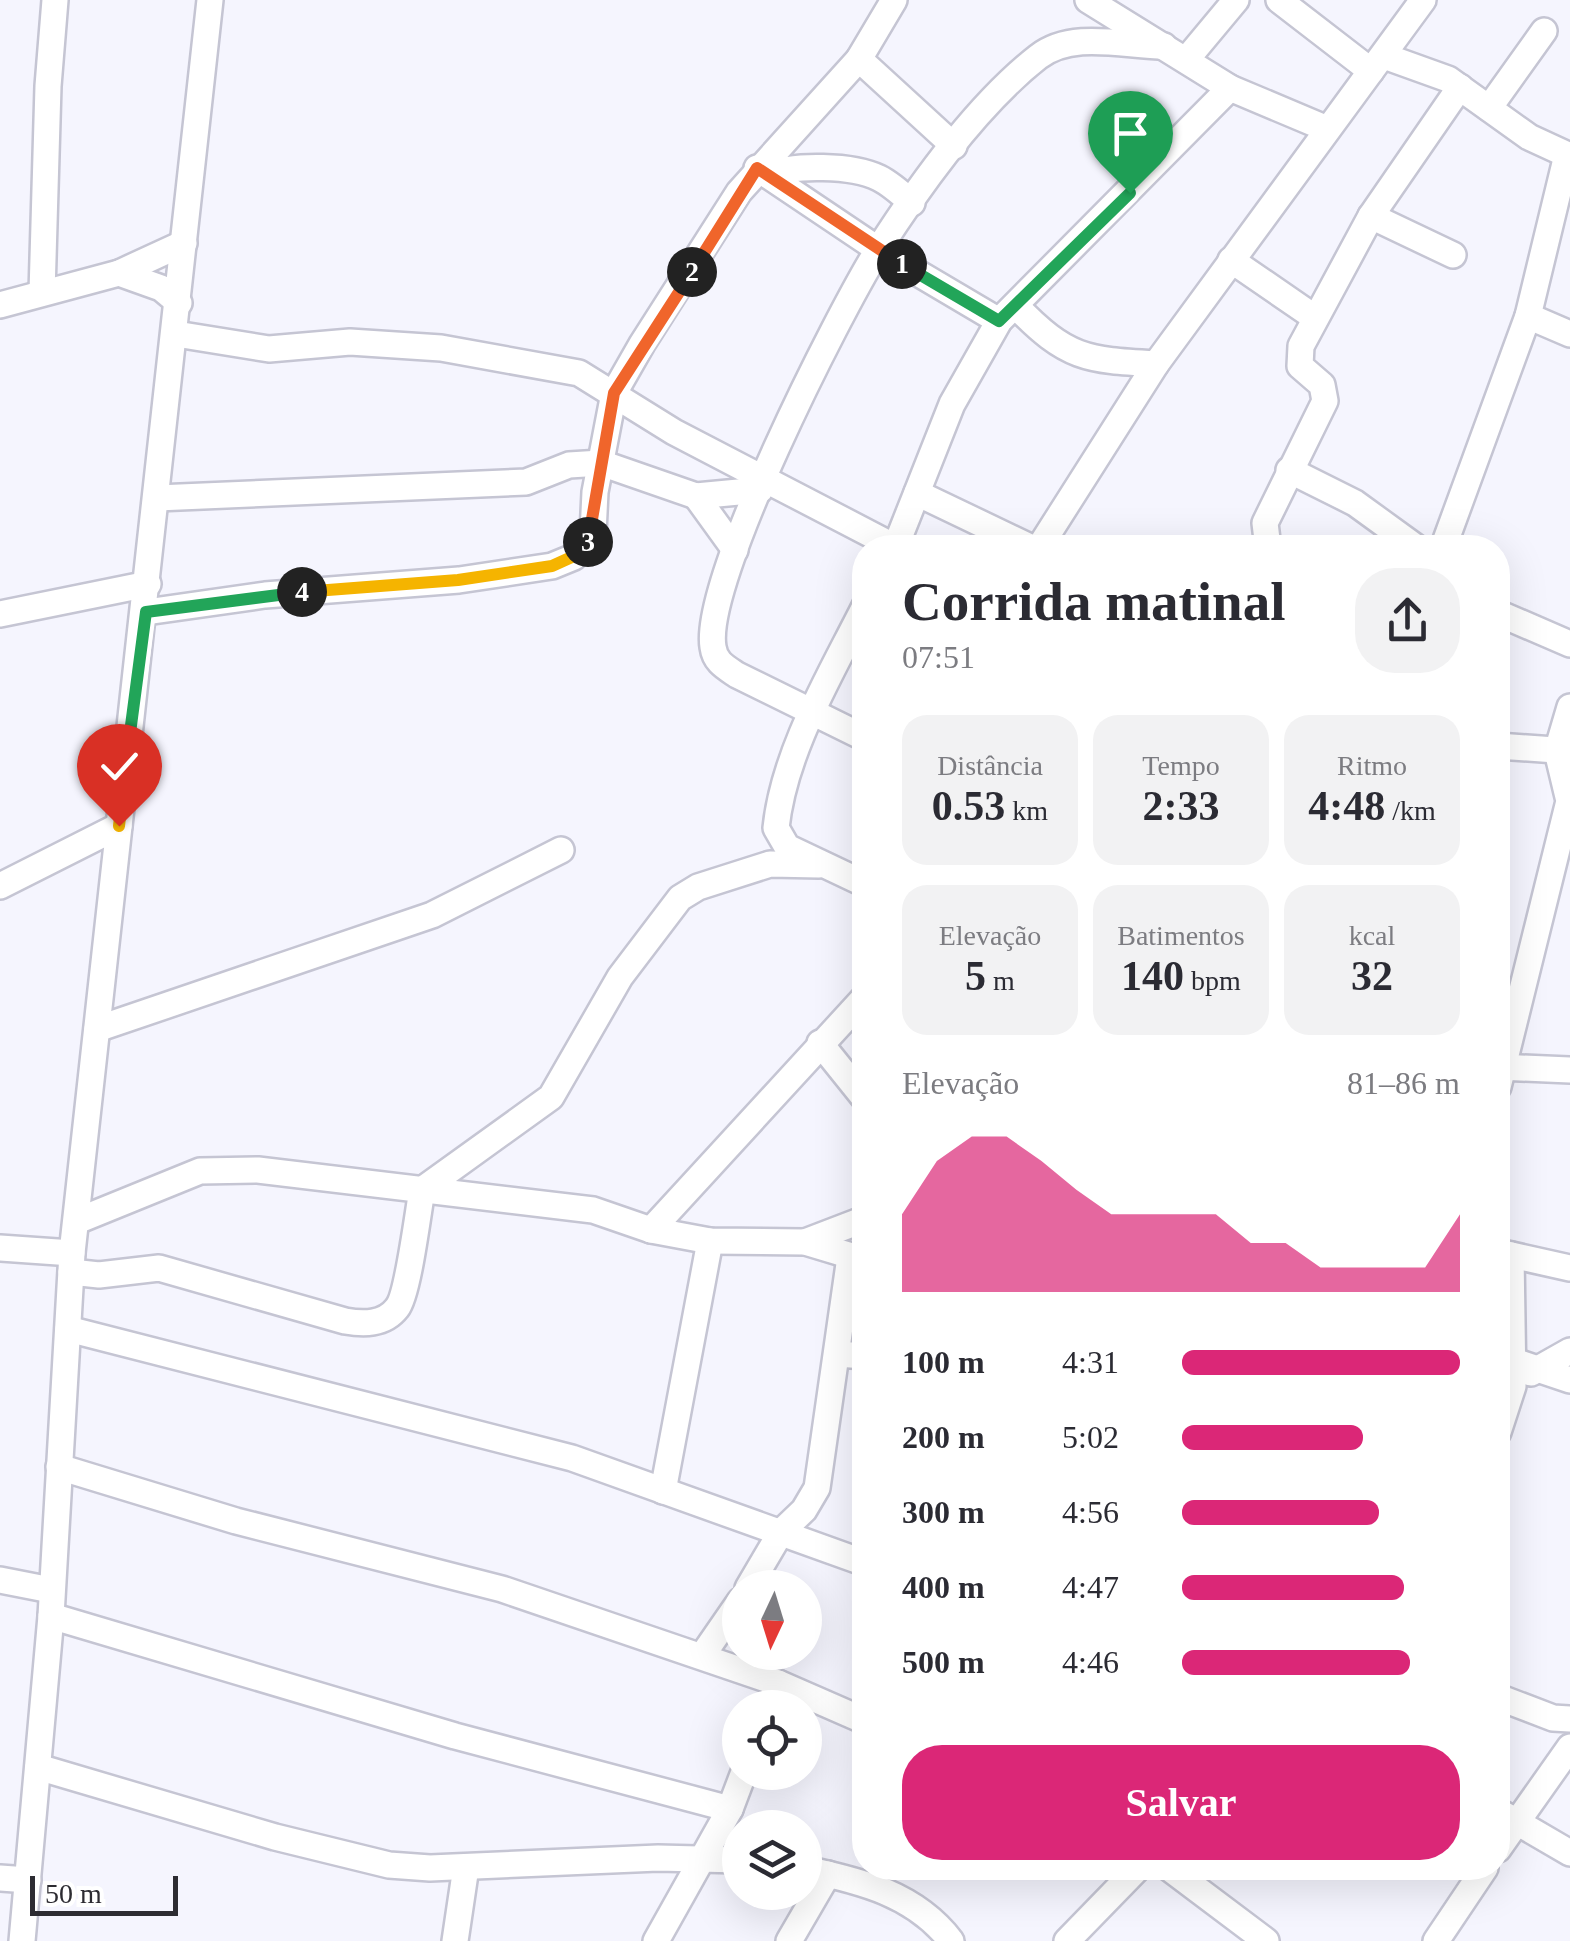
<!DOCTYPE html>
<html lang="pt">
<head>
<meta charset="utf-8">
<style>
	:root { --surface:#fff; --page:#f2f2f3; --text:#2b2b33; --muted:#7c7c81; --accent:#db2777 }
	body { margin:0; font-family:Georgia,serif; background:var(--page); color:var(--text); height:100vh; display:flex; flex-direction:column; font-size:38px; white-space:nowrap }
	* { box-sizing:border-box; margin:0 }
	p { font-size:32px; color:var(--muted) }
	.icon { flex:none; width:55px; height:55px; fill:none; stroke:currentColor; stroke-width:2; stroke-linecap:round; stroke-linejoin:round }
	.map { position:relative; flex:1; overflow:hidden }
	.details { position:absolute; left:852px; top:535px; width:658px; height:1345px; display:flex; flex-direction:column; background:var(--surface); border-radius:40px; box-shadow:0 10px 40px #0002 }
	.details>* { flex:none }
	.needle { width:65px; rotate:184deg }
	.buttons { position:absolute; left:722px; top:1570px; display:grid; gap:20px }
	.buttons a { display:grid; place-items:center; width:100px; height:100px; border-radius:50%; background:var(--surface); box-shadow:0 10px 40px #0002; font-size:50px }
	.scale { position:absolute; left:30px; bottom:25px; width:148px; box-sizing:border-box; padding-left:10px; border:5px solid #2d2c32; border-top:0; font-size:28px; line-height:35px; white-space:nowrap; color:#2d2c32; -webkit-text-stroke:8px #fff; paint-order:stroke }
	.pin { position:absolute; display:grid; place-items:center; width:85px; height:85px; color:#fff; margin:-102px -42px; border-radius:50% 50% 50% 0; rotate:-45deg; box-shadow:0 0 10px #0007 }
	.pin .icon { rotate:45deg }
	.km { position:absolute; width:50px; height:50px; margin:-25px; border-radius:50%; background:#222; color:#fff; font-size:28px; line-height:50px; text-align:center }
	.round { display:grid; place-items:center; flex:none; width:105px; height:105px; border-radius:40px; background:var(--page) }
	.overview { display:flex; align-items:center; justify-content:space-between; height:170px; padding:0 50px }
	h1 { font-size:55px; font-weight:700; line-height:75px }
	.figures { display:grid; grid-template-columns:repeat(3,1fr); gap:15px; height:170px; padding:10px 50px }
	.figures div { display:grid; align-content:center; border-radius:25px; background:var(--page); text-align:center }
	.figures b { font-size:42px; font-weight:700 }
	.figures small { font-size:28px; font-weight:400 }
	.figures p { font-size:28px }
	.chart { height:280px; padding:20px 50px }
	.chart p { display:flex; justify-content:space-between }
	.chart svg { width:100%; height:180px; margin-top:10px; fill:var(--accent); opacity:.7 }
	.cta { display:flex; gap:20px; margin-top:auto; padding:20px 50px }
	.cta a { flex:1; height:115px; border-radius:40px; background:var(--accent); color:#fff; font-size:40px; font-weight:700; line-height:115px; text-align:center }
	ul { padding:0 50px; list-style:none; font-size:32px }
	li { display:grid; grid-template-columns:160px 120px 1fr; align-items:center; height:75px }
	li i { height:25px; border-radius:12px; background:var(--accent) }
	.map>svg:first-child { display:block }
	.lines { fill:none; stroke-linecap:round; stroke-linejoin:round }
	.minor-casing { stroke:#c5c5d3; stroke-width:30 }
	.minor { stroke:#fff; stroke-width:25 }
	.split-1-casing { stroke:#fff; stroke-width:20 }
	.split-2-casing { stroke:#fff; stroke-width:20 }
	.split-3-casing { stroke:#fff; stroke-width:20 }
	.split-4-casing { stroke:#fff; stroke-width:20 }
	.split-5-casing { stroke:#fff; stroke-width:20 }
	.split-6-casing { stroke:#fff; stroke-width:20 }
	.split-1 { stroke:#22a559; stroke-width:12 }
	.split-2 { stroke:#f0652b; stroke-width:12 }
	.split-3 { stroke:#f0652b; stroke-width:12 }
	.split-4 { stroke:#f5b400; stroke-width:12 }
	.split-5 { stroke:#22a559; stroke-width:12 }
	.split-6 { stroke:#f5b400; stroke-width:12 }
</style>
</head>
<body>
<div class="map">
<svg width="1570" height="1941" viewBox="0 0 1570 1941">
	<rect width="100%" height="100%" fill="#f5f5fe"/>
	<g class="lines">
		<g class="minor-casing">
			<g id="minor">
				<polyline points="1088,0 1230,88 1325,128"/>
				<polyline points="1279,0 1371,71"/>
				<polyline points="1384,56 1448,79 1529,137 1570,156"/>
				<polyline points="859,59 954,146"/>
				<polyline points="1186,60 1236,0"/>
				<polyline points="1489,108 1544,31"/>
				<polyline points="757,168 879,250 999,321"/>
				<path d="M767,175c26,-11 86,-10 112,3 12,6 23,16 33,25"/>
				<polyline points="1371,216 1453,255"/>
				<polyline points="1231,260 1314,317"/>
				<polyline points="119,273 161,288 179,303"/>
				<polyline points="42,293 48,86 55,0"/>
				<polyline points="0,305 119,273 184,243"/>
				<path d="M1016,306c51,53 70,54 140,58"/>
				<polyline points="1528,316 1570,334"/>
				<polyline points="176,334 269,349 350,342 441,348 579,373 674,432 895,547"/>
				<polyline points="1289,470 1355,503 1417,548"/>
				<polyline points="917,493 1032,548"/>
				<polyline points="696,496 735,550"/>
				<polyline points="157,498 526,482 569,465 601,463 696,496 760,490"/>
				<polyline points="895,548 952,404 999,321 1230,88"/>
				<polyline points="1039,548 1156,364 1423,0"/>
				<polyline points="1268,548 1265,523 1325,401 1322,385 1300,366 1301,346 1371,216 1460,87"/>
				<polyline points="1443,548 1528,316 1567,155"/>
				<path d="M865,606c-34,68 -81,145 -89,222l11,19 78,37"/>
				<polyline points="146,612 265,595 459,580 552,566 574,557 593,533 595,492 614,393 642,344 739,192 859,59 894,0"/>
				<polyline points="1498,613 1570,644"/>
				<polyline points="0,614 148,584"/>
				<path d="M865,738l-128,-63c-12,-8 -22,-13 -24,-28 -11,-65 125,-333 165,-397 41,-64 100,-146 160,-193 34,-27 87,-11 126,-11"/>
				<polyline points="1498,746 1570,751"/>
				<polyline points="0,886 119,826"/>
				<polyline points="97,1029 432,915 561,850"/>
				<polyline points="820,1043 865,1099"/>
				<polyline points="1498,1067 1570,1070"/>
				<polyline points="1498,1087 1569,801 1557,751 1570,707"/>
				<polyline points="77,1221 200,1171 258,1170 593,1210 651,1230 710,1241 805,1242 865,1260"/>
				<polyline points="651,1230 865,997"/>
				<polyline points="805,1242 865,1219"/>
				<polyline points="0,1248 72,1253"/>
				<polyline points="1498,1252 1570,1268"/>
				<path d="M71,1272l28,3 60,-7 186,53c18,3 39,4 52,-13 11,-13 21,-96 25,-118l129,-93 69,-120 60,-79 18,-11 72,-23 49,1"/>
				<polyline points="68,1329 572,1458 865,1563"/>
				<polyline points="837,1354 865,1356"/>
				<polyline points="1502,1357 1570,1380"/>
				<polyline points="1531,1373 1570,1351"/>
				<polyline points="1498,1432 1513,1386 1511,1255"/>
				<polyline points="59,1467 236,1521 502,1589 778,1683 865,1721"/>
				<polyline points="663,1491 710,1241"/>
				<polyline points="0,1580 51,1590"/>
				<polyline points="748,1588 781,1532 804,1510 817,1488 850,1257"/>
				<polyline points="51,1616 455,1736 730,1809"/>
				<polyline points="702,1656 740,1601"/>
				<polyline points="1498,1697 1553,1718 1570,1719"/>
				<polyline points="769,1708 778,1683"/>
				<polyline points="38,1767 275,1837 389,1865 430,1868 658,1858 740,1860"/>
				<polyline points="1498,1811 1570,1853"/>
				<polyline points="1498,1849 1570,1747"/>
				<polyline points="1169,1868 1266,1941"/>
				<path d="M805,1869c56,12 110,25 146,72"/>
				<polyline points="0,1878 28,1880"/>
				<polyline points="22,1941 51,1616 72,1253 210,0"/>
				<polyline points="455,1941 466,1867"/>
				<polyline points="656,1941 730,1809 744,1772"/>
				<polyline points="789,1941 828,1874"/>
				<polyline points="1067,1941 1138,1868"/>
				<polyline points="1436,1941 1485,1868"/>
			</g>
		</g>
		<use href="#minor" class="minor"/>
	</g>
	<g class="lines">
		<g class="split-1-casing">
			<polyline id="split-1" points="902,264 999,321 1130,193"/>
		</g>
		<g class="split-2-casing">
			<polyline id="split-2" points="692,272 757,168 902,264"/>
		</g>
		<g class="split-3-casing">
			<polyline id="split-3" points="588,542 614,393 692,272"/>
		</g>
		<g class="split-4-casing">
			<polyline id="split-4" points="302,592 458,580 552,566 574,556 588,542"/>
		</g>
		<g class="split-5-casing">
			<polyline id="split-5" points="128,748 146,612 302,592"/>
		</g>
		<g class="split-6-casing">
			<polyline id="split-6" points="119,826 128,748"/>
		</g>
		<use href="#split-1" class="split-1"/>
		<use href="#split-2" class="split-2"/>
		<use href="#split-3" class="split-3"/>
		<use href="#split-4" class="split-4"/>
		<use href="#split-5" class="split-5"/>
		<use href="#split-6" class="split-6"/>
	</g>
</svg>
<div class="buttons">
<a><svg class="needle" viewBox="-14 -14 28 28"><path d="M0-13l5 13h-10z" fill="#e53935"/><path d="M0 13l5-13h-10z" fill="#7c7c81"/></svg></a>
<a><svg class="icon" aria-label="locate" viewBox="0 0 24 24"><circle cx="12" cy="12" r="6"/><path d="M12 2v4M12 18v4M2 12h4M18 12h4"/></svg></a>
<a><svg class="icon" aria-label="layers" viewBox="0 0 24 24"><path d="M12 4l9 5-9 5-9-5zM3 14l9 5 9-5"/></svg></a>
</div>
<div class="scale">50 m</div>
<div class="pin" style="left:1130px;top:193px;background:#1e9e55"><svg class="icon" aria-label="arrive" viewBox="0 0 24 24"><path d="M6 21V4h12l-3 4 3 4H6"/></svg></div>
<div class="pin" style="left:119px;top:826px;background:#d93025"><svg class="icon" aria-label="check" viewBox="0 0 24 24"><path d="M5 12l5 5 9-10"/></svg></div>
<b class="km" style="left:902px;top:264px">1</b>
<b class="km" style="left:692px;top:272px">2</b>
<b class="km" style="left:588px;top:542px">3</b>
<b class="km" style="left:302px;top:592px">4</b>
<section class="details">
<div class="overview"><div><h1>Corrida matinal</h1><p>07:51</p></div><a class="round"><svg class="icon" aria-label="share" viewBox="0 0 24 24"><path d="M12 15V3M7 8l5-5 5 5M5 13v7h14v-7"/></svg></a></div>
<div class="figures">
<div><p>Distância</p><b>0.53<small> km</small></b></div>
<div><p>Tempo</p><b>2:33</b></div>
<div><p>Ritmo</p><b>4:48<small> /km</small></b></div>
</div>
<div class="figures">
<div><p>Elevação</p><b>5<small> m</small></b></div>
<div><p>Batimentos</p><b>140<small> bpm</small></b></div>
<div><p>kcal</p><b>32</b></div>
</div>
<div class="chart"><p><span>Elevação</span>81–86 m</p>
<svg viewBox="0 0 160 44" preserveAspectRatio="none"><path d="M0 44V25L10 12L20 6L30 6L40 12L50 19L60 25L70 25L80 25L90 25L100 32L110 32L120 38L130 38L140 38L150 38L160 25V44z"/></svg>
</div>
<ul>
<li><b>100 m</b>4:31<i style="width:100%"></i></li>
<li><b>200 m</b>5:02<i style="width:65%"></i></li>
<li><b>300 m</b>4:56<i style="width:71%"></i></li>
<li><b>400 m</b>4:47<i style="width:80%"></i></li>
<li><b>500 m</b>4:46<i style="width:82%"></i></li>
</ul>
<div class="cta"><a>Salvar</a></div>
</section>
</div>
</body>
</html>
